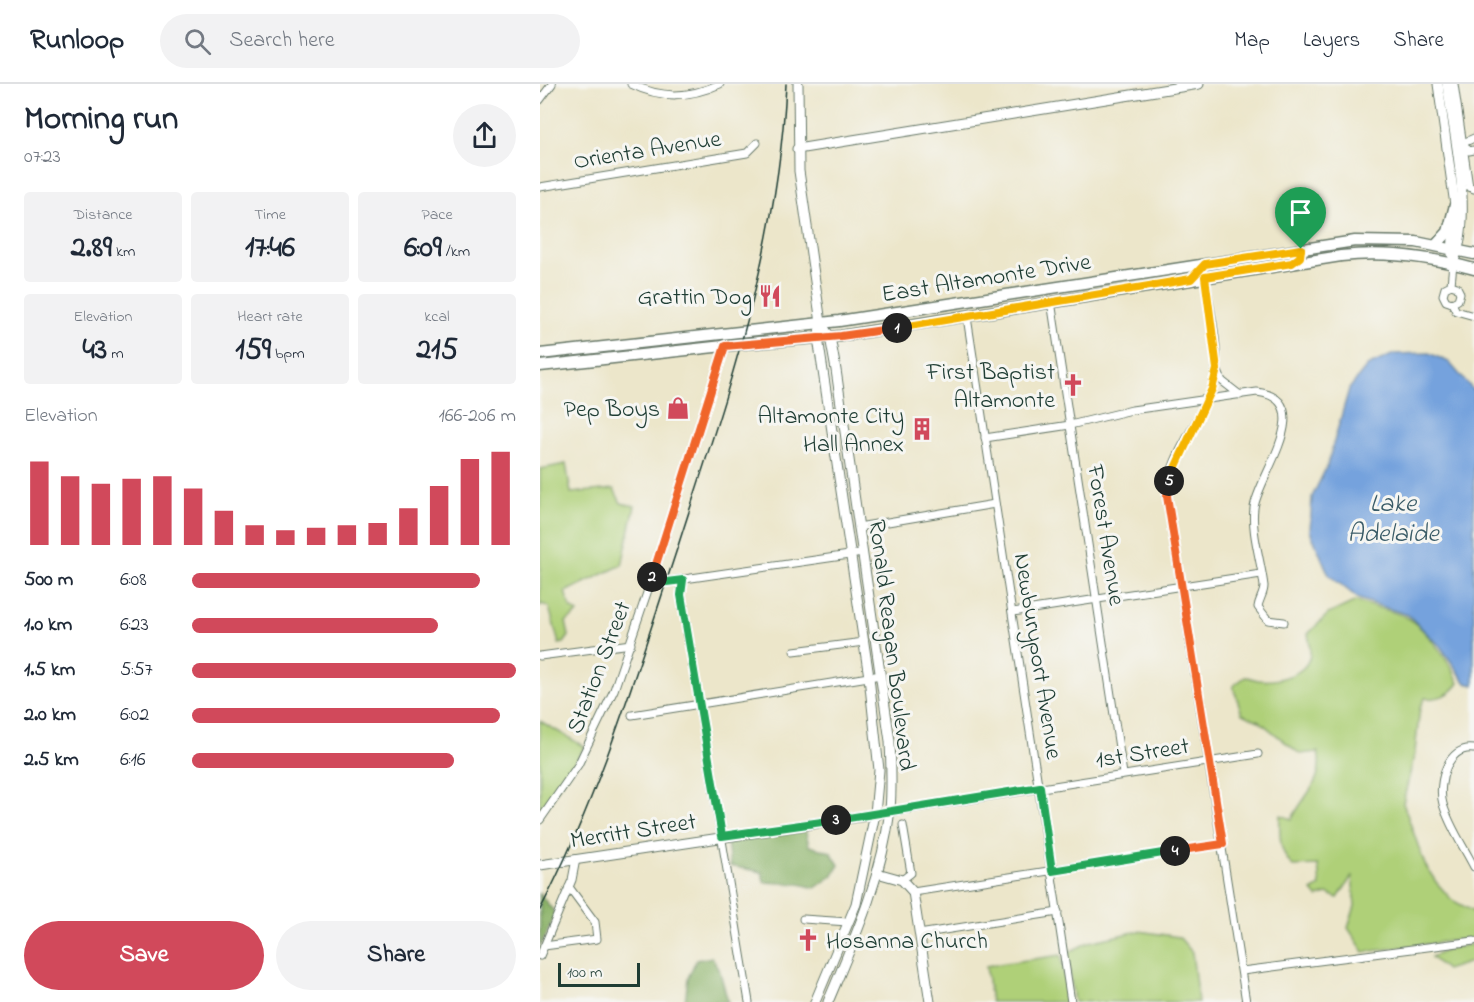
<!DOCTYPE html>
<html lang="en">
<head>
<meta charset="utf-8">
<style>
	:root { --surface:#fff; --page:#f2f2f3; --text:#1f2937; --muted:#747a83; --line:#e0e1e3; --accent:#d1495b }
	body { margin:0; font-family:"Indie Flower",sans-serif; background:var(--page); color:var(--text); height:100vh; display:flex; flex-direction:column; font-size:22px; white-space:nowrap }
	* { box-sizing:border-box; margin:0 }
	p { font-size:20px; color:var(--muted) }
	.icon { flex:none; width:33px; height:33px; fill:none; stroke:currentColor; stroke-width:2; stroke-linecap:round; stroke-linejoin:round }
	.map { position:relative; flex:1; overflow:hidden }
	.sheet { display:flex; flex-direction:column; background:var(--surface); width:540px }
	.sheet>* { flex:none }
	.scale { position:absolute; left:18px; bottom:15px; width:82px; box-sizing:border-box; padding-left:6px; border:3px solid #1f3d34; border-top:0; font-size:16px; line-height:21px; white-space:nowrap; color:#1f3d34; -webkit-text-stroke:4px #f6f6f2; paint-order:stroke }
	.pin { position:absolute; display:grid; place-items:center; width:51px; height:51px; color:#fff; margin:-62px -26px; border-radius:50% 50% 50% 0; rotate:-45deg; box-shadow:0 0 6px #0007 }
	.pin .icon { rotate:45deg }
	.km { position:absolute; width:30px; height:30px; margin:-15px; border-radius:50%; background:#222; color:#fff; font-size:16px; line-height:30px; text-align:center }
	.round { display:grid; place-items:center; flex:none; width:63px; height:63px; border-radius:32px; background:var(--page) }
	.head { display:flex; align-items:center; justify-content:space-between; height:102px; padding:0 24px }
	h1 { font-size:33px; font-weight:700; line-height:45px }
	.figures { display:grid; grid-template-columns:repeat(3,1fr); gap:9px; height:102px; padding:6px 24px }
	.figures div { display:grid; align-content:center; border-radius:6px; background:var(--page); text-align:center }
	.figures b { font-size:30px; font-weight:700 }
	.figures small { font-size:16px; font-weight:400 }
	.figures p { font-size:16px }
	.chart { height:168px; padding:12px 24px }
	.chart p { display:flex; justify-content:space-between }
	.chart svg { width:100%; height:108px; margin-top:6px; stroke:var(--accent); stroke-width:6 }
	.action { display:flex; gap:12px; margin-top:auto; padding:12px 24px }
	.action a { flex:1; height:69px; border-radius:36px; background:var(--accent); color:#fff; font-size:24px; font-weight:700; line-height:69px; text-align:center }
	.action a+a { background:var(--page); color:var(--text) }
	ul { padding:0 24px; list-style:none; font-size:20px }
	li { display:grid; grid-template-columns:96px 72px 1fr; align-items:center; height:45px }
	li i { height:15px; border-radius:8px; background:var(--accent) }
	header { display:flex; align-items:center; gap:36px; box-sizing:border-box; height:84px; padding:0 30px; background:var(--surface); border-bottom:2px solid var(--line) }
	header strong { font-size:28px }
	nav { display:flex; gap:33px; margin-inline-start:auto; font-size:21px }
	.search { width:420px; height:54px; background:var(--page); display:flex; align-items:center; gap:15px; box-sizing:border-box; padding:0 21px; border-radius:33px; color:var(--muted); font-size:22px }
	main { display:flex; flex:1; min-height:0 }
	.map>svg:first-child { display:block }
	.green { fill:#afd078; stroke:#678656; stroke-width:1.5 }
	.forest { fill:#8bb268; stroke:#55784e; stroke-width:1.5 }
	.water { fill:#74a2dd; stroke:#4a7088; stroke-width:1.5 }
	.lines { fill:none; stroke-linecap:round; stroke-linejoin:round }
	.street-casing { stroke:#677868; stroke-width:9 }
	.secondary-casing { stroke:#677868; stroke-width:11 }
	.primary-casing { stroke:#677868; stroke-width:13 }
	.street { stroke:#fff; stroke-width:7 }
	.secondary { stroke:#fff; stroke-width:9 }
	.primary { stroke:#fff; stroke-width:10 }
	.rail { stroke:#1f3d34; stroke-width:1.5 }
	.split-1-casing { stroke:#fff; stroke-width:12 }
	.split-2-casing { stroke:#fff; stroke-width:12 }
	.split-3-casing { stroke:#fff; stroke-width:12 }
	.split-4-casing { stroke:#fff; stroke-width:12 }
	.split-5-casing { stroke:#fff; stroke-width:12 }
	.split-6-casing { stroke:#fff; stroke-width:12 }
	.split-1 { stroke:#f5b400; stroke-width:8 }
	.split-2 { stroke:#f0652b; stroke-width:8 }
	.split-3 { stroke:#22a559; stroke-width:8 }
	.split-4 { stroke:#22a559; stroke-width:8 }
	.split-5 { stroke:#f0652b; stroke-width:8 }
	.split-6 { stroke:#f5b400; stroke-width:8 }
	.labels { text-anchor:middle; stroke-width:6; stroke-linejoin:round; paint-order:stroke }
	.street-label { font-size:24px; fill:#1f3d34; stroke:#f6f6f2 }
	.poi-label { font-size:24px; fill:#1f3d34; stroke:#f6f6f2; text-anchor:end }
	.water-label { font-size:26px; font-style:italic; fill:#395b67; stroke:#f6f6f2 }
</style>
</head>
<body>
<header>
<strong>Runloop</strong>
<div class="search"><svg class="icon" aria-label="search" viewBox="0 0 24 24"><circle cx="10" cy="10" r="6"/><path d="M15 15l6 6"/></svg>Search here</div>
<nav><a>Map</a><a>Layers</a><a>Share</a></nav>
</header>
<main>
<section class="sheet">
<div class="head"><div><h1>Morning run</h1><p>07:23</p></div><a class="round"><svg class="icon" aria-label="share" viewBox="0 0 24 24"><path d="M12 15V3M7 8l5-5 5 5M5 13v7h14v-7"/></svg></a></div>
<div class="figures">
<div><p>Distance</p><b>2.89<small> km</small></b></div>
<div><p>Time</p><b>17:46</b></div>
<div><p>Pace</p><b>6:09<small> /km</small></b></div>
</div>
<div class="figures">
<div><p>Elevation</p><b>43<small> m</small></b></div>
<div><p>Heart rate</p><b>159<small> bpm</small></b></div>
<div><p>kcal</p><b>215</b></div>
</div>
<div class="chart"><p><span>Elevation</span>166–206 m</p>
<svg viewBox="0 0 160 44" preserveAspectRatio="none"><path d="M5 44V10M15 44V16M25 44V19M35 44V17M45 44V16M55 44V21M65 44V30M75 44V36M85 44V38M95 44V37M105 44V36M115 44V35M125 44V29M135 44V20M145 44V9M155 44V6"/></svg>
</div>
<ul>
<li><b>500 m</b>6:08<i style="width:89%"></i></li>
<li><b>1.0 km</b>6:23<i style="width:76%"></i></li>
<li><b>1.5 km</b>5:57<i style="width:100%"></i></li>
<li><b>2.0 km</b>6:02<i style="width:95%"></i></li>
<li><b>2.5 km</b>6:16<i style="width:81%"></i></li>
</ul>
<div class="action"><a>Save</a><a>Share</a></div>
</section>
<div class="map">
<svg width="934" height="918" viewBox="0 0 934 918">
	<rect width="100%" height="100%" fill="#f6f6f2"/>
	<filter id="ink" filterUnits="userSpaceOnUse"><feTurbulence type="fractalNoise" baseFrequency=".0167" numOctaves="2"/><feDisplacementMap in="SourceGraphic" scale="12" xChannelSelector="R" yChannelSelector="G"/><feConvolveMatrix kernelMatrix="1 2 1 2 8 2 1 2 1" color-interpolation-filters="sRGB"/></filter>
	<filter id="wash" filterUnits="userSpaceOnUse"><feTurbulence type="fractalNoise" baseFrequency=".008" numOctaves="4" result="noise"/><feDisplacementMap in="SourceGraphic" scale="24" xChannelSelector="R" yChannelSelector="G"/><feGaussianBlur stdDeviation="1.35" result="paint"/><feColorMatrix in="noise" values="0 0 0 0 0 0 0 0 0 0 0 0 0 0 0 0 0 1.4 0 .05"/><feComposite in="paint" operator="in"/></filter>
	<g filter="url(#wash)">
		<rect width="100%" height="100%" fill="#ece6ca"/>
		<g class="green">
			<polygon points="26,380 31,409 74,405 81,419 95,422 82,481 25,508 30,523 38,529 26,538 29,552 24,559 19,560 9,523 2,520 0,522 0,385"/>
			<path d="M816,517c16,6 35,9 50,16 20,11 44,45 53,66 -7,11 -21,17 -34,15l-5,9 -5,45 -12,51 22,62 11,17 16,18 22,12v26l-110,14 -16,-24 7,-22 -3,-30 -14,22 -10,-4 -11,3 -5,-6 8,-5 -2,-21 -25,1c-14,-12 -14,-33 -13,-51l12,4c11,-24 33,-37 26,-67l-18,2 -41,-33 -17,-7 -9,-28 12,-9c5,0 8,2 14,3 17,2 49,-5 51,-26 1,-6 -1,-14 -2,-20l20,-20z"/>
			<polygon points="0,637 45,663 0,731"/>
			<polygon points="599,847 639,853 652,868 658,918 534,918 527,869 549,858"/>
			<polygon points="934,860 934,877 906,886 891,873 912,864"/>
			<polygon points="521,871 528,918 451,918 446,882"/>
		</g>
		<g class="forest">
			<polygon points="265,744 269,762 291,768 299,781 292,792 275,804 260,800 224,798 222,788 190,782 187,757"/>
			<polygon points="0,810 16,830 0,863"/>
			<polygon points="172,873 180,888 188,918 145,918 148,894 156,876"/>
		</g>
		<polygon class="water" points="889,269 909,278 934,307 934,601 926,599 900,562 868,531 819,515 789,491 770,447 772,413 787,382 809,305 827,282 854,270"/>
	</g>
	<g filter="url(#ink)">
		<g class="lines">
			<g class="street-casing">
				<g id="street">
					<path d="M91,0c31,15 58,14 89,0"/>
					<polyline points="914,0 929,103 934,105"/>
					<polyline points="0,16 12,0"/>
					<polyline points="921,60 934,54"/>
					<polyline points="923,60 929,67 934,66"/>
					<polyline points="0,103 207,69 217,59"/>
					<path d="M665,193c4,29 17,77 9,105 -11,39 -46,72 -47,114l79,506"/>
					<polyline points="911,201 917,203 920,209 918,216 912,219 906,217 903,211 905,204 911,201 913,179"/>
					<polyline points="511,217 583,690"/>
					<polyline points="912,219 916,227 934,232"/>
					<polyline points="427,233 531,918"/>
					<polyline points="677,285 682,297 700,311"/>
					<path d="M445,354l85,-13 62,-15 125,-18c63,8 0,86 -3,116 -3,25 7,52 10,78 0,8 -5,13 -6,21l10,13 16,2"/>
					<polyline points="318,443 455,420"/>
					<polyline points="143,496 141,511 209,918"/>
					<polyline points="110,500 323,469"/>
					<polyline points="473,528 721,490"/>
					<polyline points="254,567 324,558"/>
					<polyline points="0,572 91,560"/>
					<polyline points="92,631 341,591"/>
					<path d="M934,665c-26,-4 -37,34 -31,55 6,22 21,43 31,63"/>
					<polyline points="349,728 718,670"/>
					<polyline points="0,736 38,681 74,606 110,500 185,262"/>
					<polyline points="362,796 371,789 363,741"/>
					<polyline points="373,808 683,760"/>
					<polyline points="263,835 308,838"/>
					<polyline points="379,850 518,828"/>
					<polyline points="4,862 57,855 55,838 29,803"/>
					<polyline points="0,872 32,796 36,775"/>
					<polyline points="702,887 934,857"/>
				</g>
			</g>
			<g class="secondary-casing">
				<g id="secondary">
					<polyline points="258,0 259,87 281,239 278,254 329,593 339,686 335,730 316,820 275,918"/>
					<polyline points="898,0 915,121 912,171"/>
					<path d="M907,0c7,51 27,133 6,179"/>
					<polyline points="257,65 659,0"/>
					<path d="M281,239l9,14 6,33 54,371c1,22 2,46 0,69 -8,68 -36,130 -62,192"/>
					<polyline points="0,781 339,730"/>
					<polyline points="337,789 362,796 373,808 390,918"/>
				</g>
			</g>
			<g class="primary-casing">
				<g id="primary">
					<polyline points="897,160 908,148 915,121"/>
					<polyline points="0,270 299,237 815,157 876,158 934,170"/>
					<path d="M0,282l202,-22 99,-8 500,-80c45,-5 89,1 133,13"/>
				</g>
			</g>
			<use href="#street" class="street"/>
			<use href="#secondary" class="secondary"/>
			<use href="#primary" class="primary"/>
			<path class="rail" d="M0,826c60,-116 97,-240 138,-364 49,-153 101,-299 108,-462"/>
		</g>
	</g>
	<g class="lines" filter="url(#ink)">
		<g class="split-1-casing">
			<polyline id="split-1" points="357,244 651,195 665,180 761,165"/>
		</g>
		<g class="split-2-casing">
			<polyline id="split-2" points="112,493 185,262 301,252 357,244"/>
		</g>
		<g class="split-3-casing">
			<polyline id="split-3" points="112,493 110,500 143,496 141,511 182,752 296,736"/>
		</g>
		<g class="split-4-casing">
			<polyline id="split-4" points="296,736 500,703 512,787 635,767"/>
		</g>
		<g class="split-5-casing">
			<polyline id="split-5" points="629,397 627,412 683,760 635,767"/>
		</g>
		<g class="split-6-casing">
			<polyline id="split-6" points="629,397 672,305 677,285 665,193 752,179 760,173 761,165"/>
		</g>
		<use href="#split-1" class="split-1"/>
		<use href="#split-2" class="split-2"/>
		<use href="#split-3" class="split-3"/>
		<use href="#split-4" class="split-4"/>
		<use href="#split-5" class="split-5"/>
		<use href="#split-6" class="split-6"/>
	</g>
	<defs>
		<g id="restaurant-bare" transform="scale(1.8)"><path d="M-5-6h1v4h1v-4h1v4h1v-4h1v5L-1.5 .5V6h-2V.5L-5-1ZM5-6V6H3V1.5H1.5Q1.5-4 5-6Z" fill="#d1495b" stroke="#f6f6f2" stroke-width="2.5" paint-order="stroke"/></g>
		<g id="church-bare" transform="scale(1.8)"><path d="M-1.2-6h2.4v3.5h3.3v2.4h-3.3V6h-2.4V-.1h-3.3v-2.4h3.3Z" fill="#d1495b" stroke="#f6f6f2" stroke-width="2.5" paint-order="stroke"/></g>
		<g id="shop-bare" transform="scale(1.8)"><path d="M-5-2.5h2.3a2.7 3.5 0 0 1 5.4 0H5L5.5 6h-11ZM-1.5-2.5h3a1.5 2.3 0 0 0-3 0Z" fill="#d1495b" stroke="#f6f6f2" stroke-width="2.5" paint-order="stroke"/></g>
		<g id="building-bare" transform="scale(1.8)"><path d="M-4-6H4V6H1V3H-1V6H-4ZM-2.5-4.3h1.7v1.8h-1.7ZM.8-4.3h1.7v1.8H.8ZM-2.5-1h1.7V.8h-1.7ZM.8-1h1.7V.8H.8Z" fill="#d1495b" stroke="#f6f6f2" stroke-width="2.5" paint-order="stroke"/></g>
	</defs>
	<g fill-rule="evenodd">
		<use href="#restaurant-bare" x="230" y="212"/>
		<use href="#church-bare" x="533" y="301"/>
		<use href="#shop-bare" x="138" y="324"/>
		<use href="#building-bare" x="382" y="345"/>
		<use href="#church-bare" x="268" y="856"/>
	</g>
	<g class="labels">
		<g class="street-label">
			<text transform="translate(107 65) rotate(-9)" y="8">Orienta Avenue</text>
			<text transform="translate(446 193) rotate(-9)" y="8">East Altamonte Drive</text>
			<text transform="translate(567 451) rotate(81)" y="8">Forest Avenue</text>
			<text transform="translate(353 561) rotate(83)" y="8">Ronald Reagan Boulevard</text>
			<text transform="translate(499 572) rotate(81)" y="8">Newburyport Avenue</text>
			<text transform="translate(58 583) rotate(-69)" y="8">Station Street</text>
			<text transform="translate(602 668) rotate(-9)" y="8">1st Street</text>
			<text transform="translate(93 746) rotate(-9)" y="8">Merritt Street</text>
		</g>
		<g class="poi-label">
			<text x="212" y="220">Grattin Dog</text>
			<text x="515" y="295">First Baptist<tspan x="515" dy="28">Altamonte</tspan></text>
			<text x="120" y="332">Pep Boys</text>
			<text x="364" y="339">Altamonte City<tspan x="364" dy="28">Hall Annex</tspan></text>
			<text x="286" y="864" text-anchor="start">Hosanna Church</text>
		</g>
		<g class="water-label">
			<text x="853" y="427">Lake<tspan x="853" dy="30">Adelaide</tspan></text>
		</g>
	</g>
</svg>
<div class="scale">100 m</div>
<div class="pin" style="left:761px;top:165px;background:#1e9e55"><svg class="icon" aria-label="arrive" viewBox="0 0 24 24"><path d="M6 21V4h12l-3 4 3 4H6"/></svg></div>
<b class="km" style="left:357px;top:244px">1</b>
<b class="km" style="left:112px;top:493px">2</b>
<b class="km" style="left:296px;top:736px">3</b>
<b class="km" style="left:635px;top:767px">4</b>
<b class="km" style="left:629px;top:397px">5</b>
</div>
</main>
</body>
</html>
